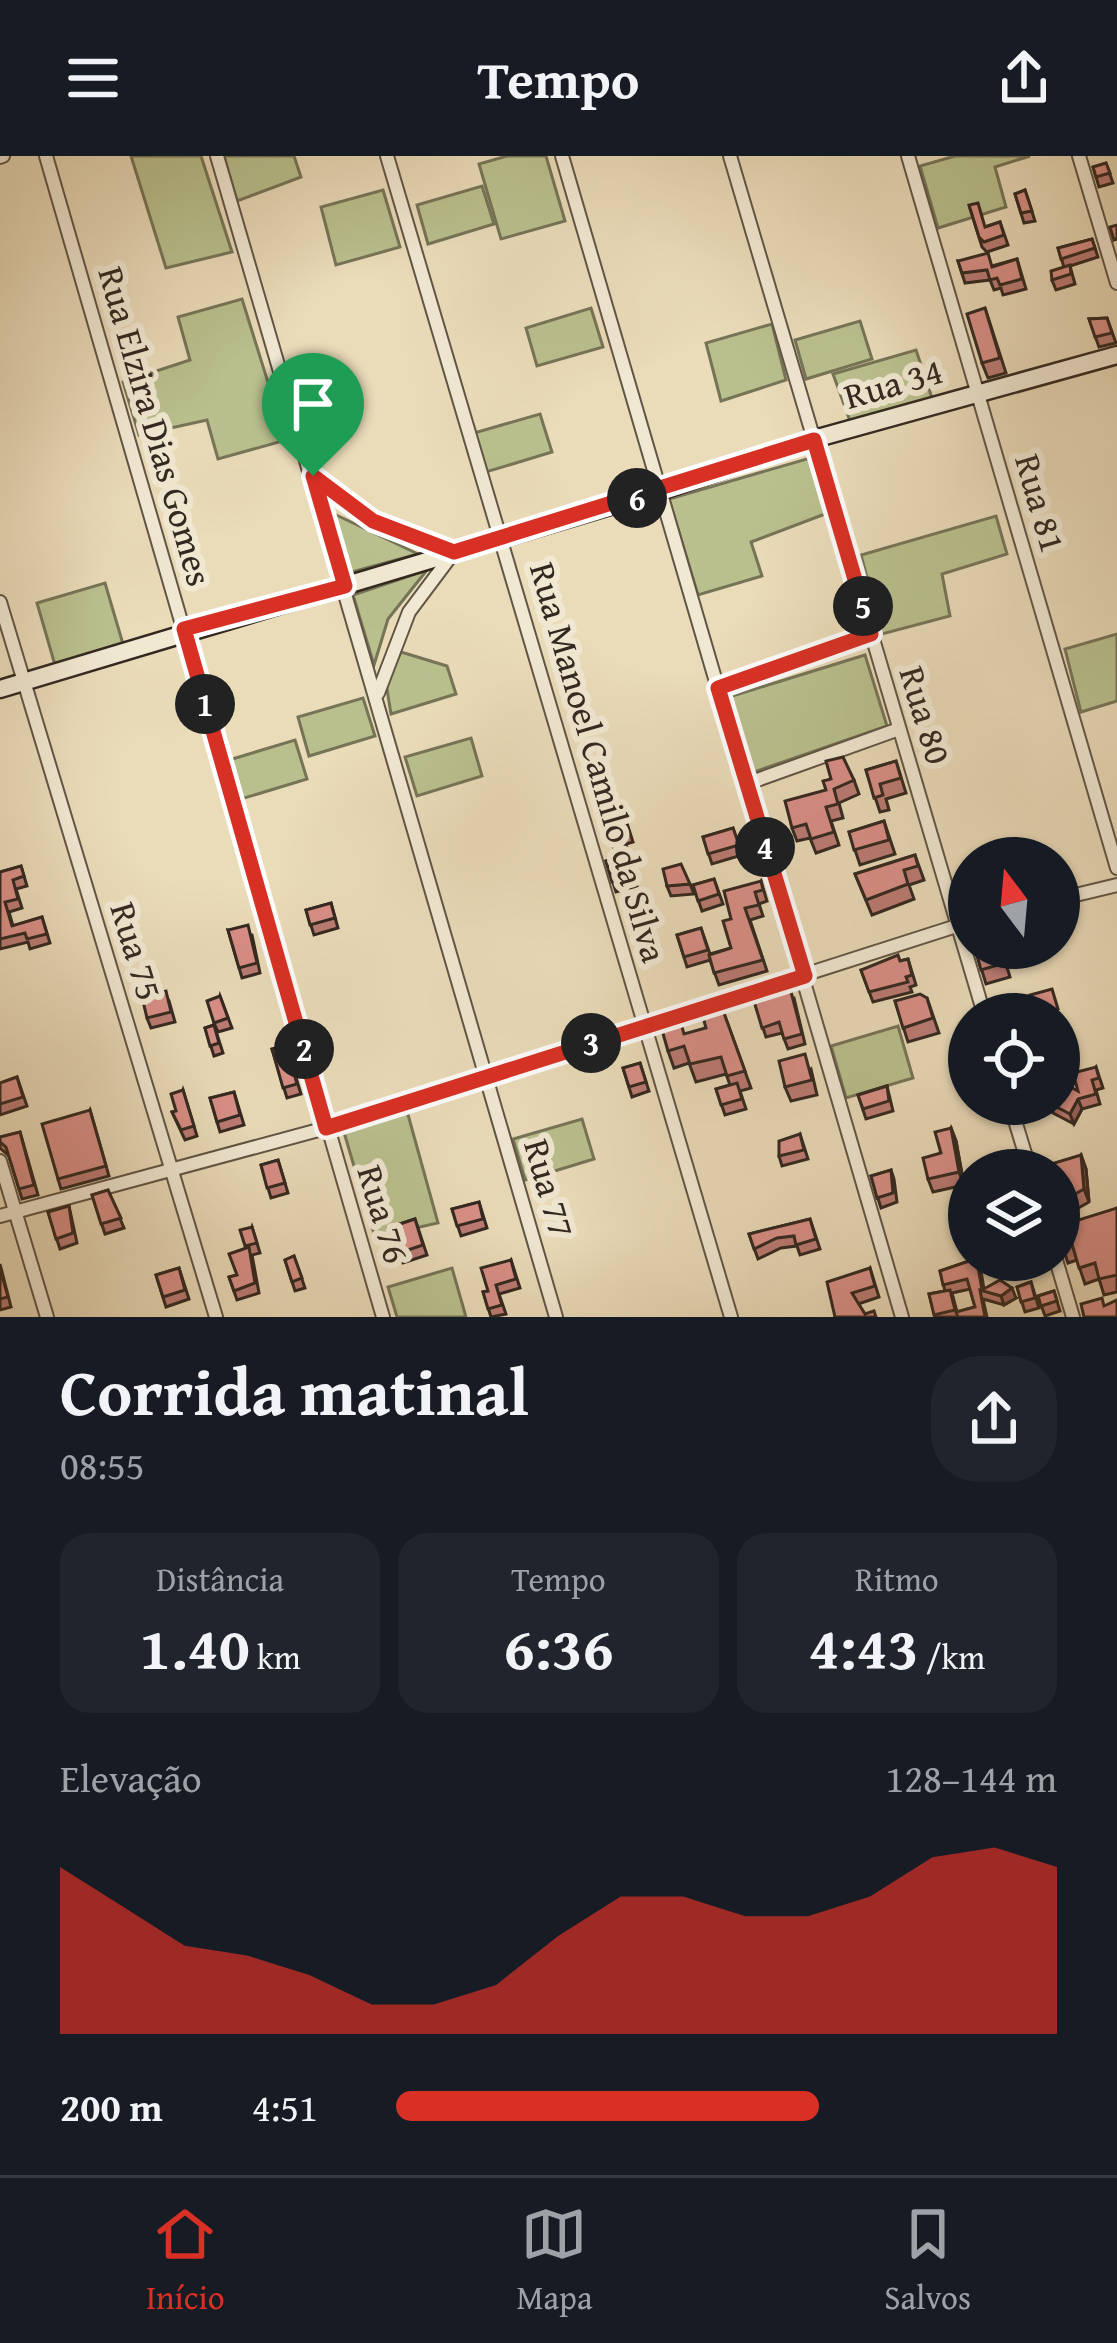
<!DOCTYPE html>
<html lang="pt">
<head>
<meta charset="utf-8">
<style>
	:root { --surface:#171b24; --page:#20242c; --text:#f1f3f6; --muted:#9ea1a6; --line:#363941; --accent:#d93025 }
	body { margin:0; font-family:"Gentium Book Plus",serif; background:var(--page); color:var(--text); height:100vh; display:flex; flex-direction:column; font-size:45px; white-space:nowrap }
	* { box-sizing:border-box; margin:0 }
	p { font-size:39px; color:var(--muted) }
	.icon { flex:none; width:66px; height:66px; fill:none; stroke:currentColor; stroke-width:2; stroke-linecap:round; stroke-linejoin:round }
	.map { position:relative; height:1161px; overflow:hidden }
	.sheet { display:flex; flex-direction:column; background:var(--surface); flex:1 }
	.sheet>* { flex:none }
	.needle { width:78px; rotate:344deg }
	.buttons { position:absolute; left:948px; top:681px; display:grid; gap:24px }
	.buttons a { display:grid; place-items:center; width:132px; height:132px; border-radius:50%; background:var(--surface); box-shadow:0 3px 9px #0004; font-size:60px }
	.pin { position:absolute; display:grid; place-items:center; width:102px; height:102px; color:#fff; margin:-123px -51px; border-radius:50% 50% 50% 0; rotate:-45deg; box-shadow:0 0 12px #0007 }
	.pin .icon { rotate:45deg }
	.km { position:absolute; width:60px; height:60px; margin:-30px; border-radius:50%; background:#222; color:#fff; font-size:33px; line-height:60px; text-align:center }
	.round { display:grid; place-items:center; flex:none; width:126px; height:126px; border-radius:48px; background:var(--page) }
	.overview { display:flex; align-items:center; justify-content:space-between; height:204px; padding:0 60px }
	h1 { font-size:66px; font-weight:600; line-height:90px }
	.stats { display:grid; grid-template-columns:repeat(3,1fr); gap:18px; height:204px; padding:12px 60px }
	.stats div { display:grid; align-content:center; border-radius:30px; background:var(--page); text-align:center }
	.stats b { font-size:60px; font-weight:600 }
	.stats small { font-size:33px; font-weight:400 }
	.stats p { font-size:33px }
	.chart { height:336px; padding:24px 60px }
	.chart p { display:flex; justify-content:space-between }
	.chart svg { width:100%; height:216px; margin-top:12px; fill:var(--accent); opacity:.7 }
	ul { padding:0 60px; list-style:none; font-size:39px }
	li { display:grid; grid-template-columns:192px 144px 1fr; align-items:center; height:90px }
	li i { height:30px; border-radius:15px; background:var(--accent) }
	header { display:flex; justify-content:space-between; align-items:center; height:156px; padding:0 60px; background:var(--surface); font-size:54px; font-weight:600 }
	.dock { display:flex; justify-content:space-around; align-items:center; height:168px; border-top:3px solid var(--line); background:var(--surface); font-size:33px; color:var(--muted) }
	.dock a { display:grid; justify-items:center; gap:6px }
	.dock .selected { color:var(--accent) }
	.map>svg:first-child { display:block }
	.green { fill:#b9c08e; stroke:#767457; stroke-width:3 }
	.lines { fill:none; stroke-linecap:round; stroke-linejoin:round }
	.street-casing { stroke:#615546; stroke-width:16 }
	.secondary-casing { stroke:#332820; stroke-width:21 }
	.street { stroke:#f1e8d2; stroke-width:12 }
	.secondary { stroke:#f1e8d2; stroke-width:16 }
	.wall { fill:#bb7b74; stroke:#332820; stroke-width:3; fill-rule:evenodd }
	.shaded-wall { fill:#98645e; stroke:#332820; stroke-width:3 }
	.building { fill:#d98f87; stroke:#332820; stroke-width:3 }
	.route-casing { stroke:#fff; stroke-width:24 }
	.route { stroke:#d93025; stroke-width:15 }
	.labels { text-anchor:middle; stroke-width:12; stroke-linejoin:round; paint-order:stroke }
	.street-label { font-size:36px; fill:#332820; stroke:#f1e8d2 }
</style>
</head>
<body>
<header><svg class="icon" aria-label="menu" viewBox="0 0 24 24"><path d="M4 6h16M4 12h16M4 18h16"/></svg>Tempo<svg class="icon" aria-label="share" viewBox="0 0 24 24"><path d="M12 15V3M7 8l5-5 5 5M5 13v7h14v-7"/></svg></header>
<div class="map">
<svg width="1117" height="1161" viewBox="0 0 1117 1161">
	<rect width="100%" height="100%" fill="#eadbb9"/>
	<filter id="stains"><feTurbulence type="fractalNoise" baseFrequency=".00167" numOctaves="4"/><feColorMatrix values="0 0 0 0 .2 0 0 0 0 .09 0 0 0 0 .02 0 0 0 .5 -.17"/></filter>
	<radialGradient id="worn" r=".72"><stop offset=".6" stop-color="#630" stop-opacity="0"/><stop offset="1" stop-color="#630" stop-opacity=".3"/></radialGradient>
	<g class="green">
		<polygon points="131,0 201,0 232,96 166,112"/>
		<polygon points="224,0 294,0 301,21 237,45"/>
		<polygon points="507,0 546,0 565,65 501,83 479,8"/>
		<polygon points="955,0 1030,0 995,11 1006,51 938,72 920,10"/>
		<polygon points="482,30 494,68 428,88 417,49"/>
		<polygon points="383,34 400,91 336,109 321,51"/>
		<polygon points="242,143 286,284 218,303 207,264 139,279 123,226 190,204 178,161"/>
		<polygon points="591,152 603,191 537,210 526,172"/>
		<polygon points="860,165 872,203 806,223 795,184"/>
		<polygon points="772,168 786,224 721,245 706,187"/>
		<polygon points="916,194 932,242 850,265 833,218"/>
		<polygon points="540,258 552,296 486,316 474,277"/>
		<polygon points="810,302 825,358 751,386 762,420 698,439 669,343"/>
		<polygon points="330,356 418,398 348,417"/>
		<polygon points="996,360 1007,398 942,418 950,460 882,478 861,399"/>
		<polygon points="427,414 388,463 374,509 353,439"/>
		<polygon points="105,427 123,488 55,509 37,447"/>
		<polygon points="1117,478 1117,545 1081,556 1065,493"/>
		<polygon points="401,496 447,510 456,538 391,558 386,527"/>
		<polygon points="865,499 887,570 751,617 729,541"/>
		<polygon points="363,542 375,580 309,600 298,561"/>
		<polygon points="471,582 482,620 417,640 405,601"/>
		<polygon points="295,584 307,623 241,643 229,604"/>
		<polygon points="898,870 913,922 846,942 831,890"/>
		<polygon points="407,955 438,1067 375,1081 343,973"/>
		<polygon points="582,963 594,1003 525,1024 513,983"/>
		<polygon points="452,1112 466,1161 397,1161 388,1131"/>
	</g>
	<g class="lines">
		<g class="street-casing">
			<g id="street">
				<polyline points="46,0 383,1161"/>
				<polyline points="217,0 556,1161"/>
				<polyline points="387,0 731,1161"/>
				<polyline points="562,0 902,1161"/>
				<polyline points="730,0 984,858"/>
				<polyline points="908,0 1117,712"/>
				<polyline points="1079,0 1117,127"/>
				<polyline points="0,1 3,0"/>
				<polyline points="314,321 373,365 454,396 409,456 378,537"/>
				<polyline points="0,446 216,1161"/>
				<polyline points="718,532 871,478"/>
				<polyline points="746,628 899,573"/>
				<polyline points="1059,743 1117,729"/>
				<polyline points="1010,948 1030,1014"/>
				<polyline points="0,1005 47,1161"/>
				<polyline points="0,1060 326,972 969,766"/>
				<polyline points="1056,1104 1073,1161"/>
			</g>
		</g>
		<g class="secondary-casing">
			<polyline id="secondary" points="0,533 660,335 814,283 1117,199"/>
		</g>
		<use href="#street" class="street"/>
		<use href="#secondary" class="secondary"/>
	</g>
	<g class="wall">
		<polygon points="1106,7 1113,27 1099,31 1093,11"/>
		<polygon points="1025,34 1035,65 1024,67 1015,38"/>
		<polygon points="969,49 985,71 1000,66 1008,89 987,96 982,91"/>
		<polygon points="1092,83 1098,101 1070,110 1075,128 1056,134 1052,124 1064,111 1058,92"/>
		<polygon points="1017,103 1026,133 1003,139 1001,132 994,134 990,124 965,127 958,105 992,110"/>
		<polygon points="985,152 1006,217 988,222 982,207"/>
		<polygon points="1107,162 1116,187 1099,191 1089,163"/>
		<polygon points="896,605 906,637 886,643 889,654 880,656 866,614"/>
		<polygon points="854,624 859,638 839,647 843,662 831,665 839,689 816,697 810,682 797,685 792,672 826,634"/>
		<polygon points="625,661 633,686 626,688 637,730 616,736 606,705 617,702"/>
		<polygon points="884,665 895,698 860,709 849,676"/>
		<polygon points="733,672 742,699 712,708 703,681"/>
		<polygon points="915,699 924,724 909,729 914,743 872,759 855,718"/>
		<polygon points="21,710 27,730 16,733 22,752 9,756 13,770 42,761 50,787 30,793 28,786 0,793 0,716"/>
		<polygon points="714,723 723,748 702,755 693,729"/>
		<polygon points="761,725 767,745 759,748 763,760 750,764 767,815 719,829 710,804 687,811 677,779 701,772 710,798 731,792 731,763"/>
		<polygon points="690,728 694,738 671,740 667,730"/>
		<polygon points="331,747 338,772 314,779 306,754"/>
		<polygon points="228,774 252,779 260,817 242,822"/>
		<polygon points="975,792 1051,792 1052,797 1037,802 1035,797 1016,803 1006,808 1010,821 986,828"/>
		<polygon points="908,803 916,829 910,831 912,836 873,846 861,814"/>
		<polygon points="220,840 232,872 218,876 214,867"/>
		<polygon points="794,842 805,888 788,893 782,877 766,881 754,845"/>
		<polygon points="927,842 939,877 908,886 895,845"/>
		<polygon points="169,845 175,866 151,872 147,862"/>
		<polygon points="721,849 751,932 740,935 746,953 725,959 716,933 730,929 726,918 696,926 689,907 674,912 668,895 686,878 706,872"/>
		<polygon points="214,869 223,897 214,900 205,872"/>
		<polygon points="286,889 301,938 287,942 272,893"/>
		<polygon points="640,907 649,935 632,941 623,912"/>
		<polygon points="1096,911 1103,932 1096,934 1100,948 1082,953 1074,968 1053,957 1050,948 1078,935"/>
		<polygon points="811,913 817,939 791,945 785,931"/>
		<polygon points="17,921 27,950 0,959 0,927"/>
		<polygon points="887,930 893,955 866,963 858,939"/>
		<polygon points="183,934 197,980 185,984 172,956 176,955"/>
		<polygon points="234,936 244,969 220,976 210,942"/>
		<polygon points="90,954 109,1020 61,1033 58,1023"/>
		<polygon points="951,972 956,985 964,1029 933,1036 928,1023"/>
		<polygon points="20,976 38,1039 22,1043 9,1000 0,992 0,981"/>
		<polygon points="800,978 808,1003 782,1010 779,1000"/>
		<polygon points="1081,999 1086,1013 1089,1046 1066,1059 1059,1038"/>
		<polygon points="278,1004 288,1037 271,1042 261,1009"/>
		<polygon points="891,1014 894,1023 897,1046 881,1052 871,1020"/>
		<polygon points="108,1034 124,1072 105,1078 92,1039"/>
		<polygon points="479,1046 487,1072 461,1080 452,1053"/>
		<polygon points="69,1050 77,1087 60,1093 48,1056"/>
		<polygon points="1117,1052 1117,1136 1104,1139 1099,1123 1085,1128 1077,1104 1068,1107 1059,1080"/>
		<polygon points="415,1063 427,1099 403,1107 388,1072"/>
		<polygon points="810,1063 820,1093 800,1099 797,1090 781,1092 758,1103 749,1078"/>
		<polygon points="252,1071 260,1097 252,1099 259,1137 237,1144 229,1121 237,1119"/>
		<polygon points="294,1100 305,1132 295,1135 285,1104"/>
		<polygon points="511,1104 520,1132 499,1138 506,1158 491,1161 483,1136 488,1135"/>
		<path d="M972,1104h24l-3,8 -12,3 3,18 32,9 -12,7 -21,-6 4,18h-52l-6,-23 16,-3 -5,-20zM970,1133l5,18 -18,5 -5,-19z"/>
		<polygon points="0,1108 11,1151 0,1154"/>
		<polygon points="179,1112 189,1143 166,1151 156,1119"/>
		<polygon points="870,1112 879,1141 858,1148 865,1158 835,1161"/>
		<polygon points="1031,1126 1039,1152 1025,1156 1017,1131"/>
		<polygon points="1054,1135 1060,1155 1045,1160 1038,1140"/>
	</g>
	<g class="shaded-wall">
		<polygon points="1078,943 1082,953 1074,968 1070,958"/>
		<polygon points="951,972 956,985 964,1029 959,1016"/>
		<polygon points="1081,999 1086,1013 1089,1046 1084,1033"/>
		<polygon points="1012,1132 1016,1142 1004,1149 1001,1140"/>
	</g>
	<g class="building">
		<polygon points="1106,7 1110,17 1096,21 1093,11"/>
		<polygon points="1025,34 1032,55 1021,57 1015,38"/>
		<polygon points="978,47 985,71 1000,66 1004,79 984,86 979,81 969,49"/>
		<polygon points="1117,69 1117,83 1114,84 1110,71"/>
		<polygon points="1092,83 1095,92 1061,103 1058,92"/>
		<polygon points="988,97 992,111 1017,103 1022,123 1000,129 997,122 990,124 987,114 962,117 958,105"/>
		<polygon points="1070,109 1071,118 1052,124 1051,115"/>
		<polygon points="985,152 1000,202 982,207 967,158"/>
		<polygon points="1107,162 1112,177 1095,181 1089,163"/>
		<polygon points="843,601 854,624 834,633 838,648 826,651 834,676 811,683 806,668 792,672 785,645 826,634 823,625 831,623 826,605"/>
		<polygon points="896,605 901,622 880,628 883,639 874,642 866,614"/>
		<polygon points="625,661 629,676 622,678 633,720 612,726 606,705 618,701 602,667"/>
		<polygon points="884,665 889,684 854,694 849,676"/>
		<polygon points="733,672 739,689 708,698 703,681"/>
		<polygon points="915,699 918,710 904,714 908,728 866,744 855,718"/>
		<polygon points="681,708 690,728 667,730 663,713"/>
		<polygon points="21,710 24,720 13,724 18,743 5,746 12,770 42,761 47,778 27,783 25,777 0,783 0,716"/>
		<polygon points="714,723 719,738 698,745 693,729"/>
		<polygon points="761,725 763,734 755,736 759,749 745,752 763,804 714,817 709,799 731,792 723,765 731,763 724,735"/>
		<polygon points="331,747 335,762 310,769 306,754"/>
		<polygon points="248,769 257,807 239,812 228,774"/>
		<polygon points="701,772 708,794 684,801 677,779"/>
		<polygon points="975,792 1006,792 1001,794 1005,807 981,814"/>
		<polygon points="898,799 900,805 908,803 912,819 906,821 908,826 869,836 861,814"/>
		<polygon points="790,832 802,878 784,883 779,866 762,872 754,845"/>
		<polygon points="1052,833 1058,853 1036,858 1030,839"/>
		<polygon points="166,835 171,856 147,862 142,841"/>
		<polygon points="920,838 927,842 933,862 903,872 895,845"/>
		<polygon points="220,840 228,862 214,867 207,845"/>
		<polygon points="721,849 745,915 727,920 721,901 690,908 684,890 668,895 658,860 677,854 684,878 706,872 701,854"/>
		<polygon points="214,869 219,887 210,890 205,872"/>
		<polygon points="286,889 297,928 283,932 272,893"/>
		<polygon points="805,898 812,924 785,931 779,905"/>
		<polygon points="640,907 646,926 629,931 623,912"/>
		<polygon points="1096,911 1099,922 1092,924 1096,938 1078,943 1070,958 1051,948 1059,948 1059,930 1061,926 1078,935 1073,917"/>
		<polygon points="17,921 23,941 0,948 0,927"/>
		<polygon points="737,927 742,943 721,949 716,933"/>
		<polygon points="887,930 889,945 863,953 858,939"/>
		<polygon points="183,934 194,970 181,974 172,956 176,955 171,938"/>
		<polygon points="234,936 240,959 217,966 210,942"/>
		<polygon points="90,954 106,1010 58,1023 42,968"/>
		<polygon points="951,972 959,1016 928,1023 923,1002 941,997 935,976"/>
		<polygon points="20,976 34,1029 19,1033 6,991 0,986 0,981"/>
		<polygon points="800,978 804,994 779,1000 779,985"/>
		<polygon points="1081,999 1084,1033 1061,1046 1059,1038 1059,1014 1052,1014 1051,1008"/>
		<polygon points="278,1004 285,1027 267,1032 261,1009"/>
		<polygon points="891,1014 893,1037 877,1042 871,1020"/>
		<polygon points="108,1034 121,1062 101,1068 92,1039"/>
		<polygon points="479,1046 483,1063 457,1070 452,1053"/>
		<polygon points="69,1050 73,1077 56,1083 48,1056"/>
		<polygon points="1117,1052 1117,1119 1099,1123 1095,1107 1079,1112 1072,1088 1063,1091 1059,1080 1059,1070"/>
		<polygon points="415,1063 423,1089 399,1097 388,1072"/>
		<polygon points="810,1063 816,1083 796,1089 794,1080 777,1082 754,1093 749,1078"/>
		<polygon points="252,1071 257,1087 245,1090 240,1074"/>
		<polygon points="249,1091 255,1127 234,1135 229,1121 237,1119 229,1098"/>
		<polygon points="294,1100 302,1122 292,1126 285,1104"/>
		<polygon points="511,1104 516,1123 496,1129 502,1149 488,1153 483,1136 488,1135 481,1112"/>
		<polygon points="972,1104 983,1104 977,1105 982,1134 1000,1124 1012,1132 1001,1140 980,1134 985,1161 958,1161 956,1156 975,1151 967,1123 943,1129 940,1115"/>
		<polygon points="0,1112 8,1141 0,1143"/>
		<polygon points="179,1112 185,1134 163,1141 156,1119"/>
		<polygon points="870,1112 875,1130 852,1137 865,1158 874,1155 876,1161 835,1161 827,1126"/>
		<polygon points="1031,1126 1035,1142 1021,1146 1017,1131"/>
		<polygon points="950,1134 955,1154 934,1159 929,1138"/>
		<polygon points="1054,1135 1057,1145 1041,1150 1038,1140"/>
		<polygon points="1102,1142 1104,1150 1117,1144 1117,1161 1084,1161 1081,1148"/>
	</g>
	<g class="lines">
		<g class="route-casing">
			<polygon id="route" points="814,284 871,478 718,532 805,820 326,972 184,473 345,430 313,320 373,365 454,396"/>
		</g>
		<use href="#route" class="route"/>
	</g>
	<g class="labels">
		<g class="street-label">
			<text transform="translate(893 227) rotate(-16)" y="13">Rua 34</text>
			<text transform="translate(156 270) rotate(74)" y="13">Rua Elzira Dias Gomes</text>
			<text transform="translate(1041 347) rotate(74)" y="13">Rua 81</text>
			<text transform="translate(926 559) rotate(73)" y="13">Rua 80</text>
			<text transform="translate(599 606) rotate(74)" y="13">Rua Manoel Camilo da Silva</text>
			<text transform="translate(137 795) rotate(73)" y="13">Rua 75</text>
			<text transform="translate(550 1032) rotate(74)" y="13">Rua 77</text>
			<text transform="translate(384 1058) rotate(73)" y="13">Rua 76</text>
		</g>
	</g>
	<rect width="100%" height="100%" filter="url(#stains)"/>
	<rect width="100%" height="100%" fill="url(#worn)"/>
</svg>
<div class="buttons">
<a><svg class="needle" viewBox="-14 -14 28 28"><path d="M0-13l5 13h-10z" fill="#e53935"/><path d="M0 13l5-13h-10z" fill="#9ea1a6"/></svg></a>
<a><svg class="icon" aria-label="locate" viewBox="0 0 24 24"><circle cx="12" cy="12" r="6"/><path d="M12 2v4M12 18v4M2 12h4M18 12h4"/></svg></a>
<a><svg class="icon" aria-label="layers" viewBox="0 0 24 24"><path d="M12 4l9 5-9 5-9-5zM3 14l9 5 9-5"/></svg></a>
</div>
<div class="pin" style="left:313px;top:320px;background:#1e9e55"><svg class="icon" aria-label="arrive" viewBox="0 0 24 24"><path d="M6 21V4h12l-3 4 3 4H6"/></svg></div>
<b class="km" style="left:205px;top:548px">1</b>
<b class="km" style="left:304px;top:893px">2</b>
<b class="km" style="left:591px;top:887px">3</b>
<b class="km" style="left:765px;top:691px">4</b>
<b class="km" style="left:863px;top:450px">5</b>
<b class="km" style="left:637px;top:342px">6</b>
</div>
<section class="sheet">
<div class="overview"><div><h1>Corrida matinal</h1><p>08:55</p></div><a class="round"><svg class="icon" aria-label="share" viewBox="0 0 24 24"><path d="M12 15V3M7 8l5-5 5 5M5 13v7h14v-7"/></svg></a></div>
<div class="stats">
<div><p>Distância</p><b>1.40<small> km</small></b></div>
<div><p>Tempo</p><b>6:36</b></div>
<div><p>Ritmo</p><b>4:43<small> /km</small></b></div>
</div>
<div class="chart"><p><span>Elevação</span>128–144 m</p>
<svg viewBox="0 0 160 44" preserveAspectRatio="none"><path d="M0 44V10L10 18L20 26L30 28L40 32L50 38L60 38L70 34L80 24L90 16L100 16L110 20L120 20L130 16L140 8L150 6L160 10V44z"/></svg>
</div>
<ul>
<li><b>200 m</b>4:51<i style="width:64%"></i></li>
</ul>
</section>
<nav class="dock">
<a class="selected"><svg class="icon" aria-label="home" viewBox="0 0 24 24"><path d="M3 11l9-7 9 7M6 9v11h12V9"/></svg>Início</a>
<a><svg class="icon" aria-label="map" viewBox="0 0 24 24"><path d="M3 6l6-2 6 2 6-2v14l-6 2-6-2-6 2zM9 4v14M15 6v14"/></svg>Mapa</a>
<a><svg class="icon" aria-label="saved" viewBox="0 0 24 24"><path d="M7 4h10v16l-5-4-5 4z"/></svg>Salvos</a>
</nav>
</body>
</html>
